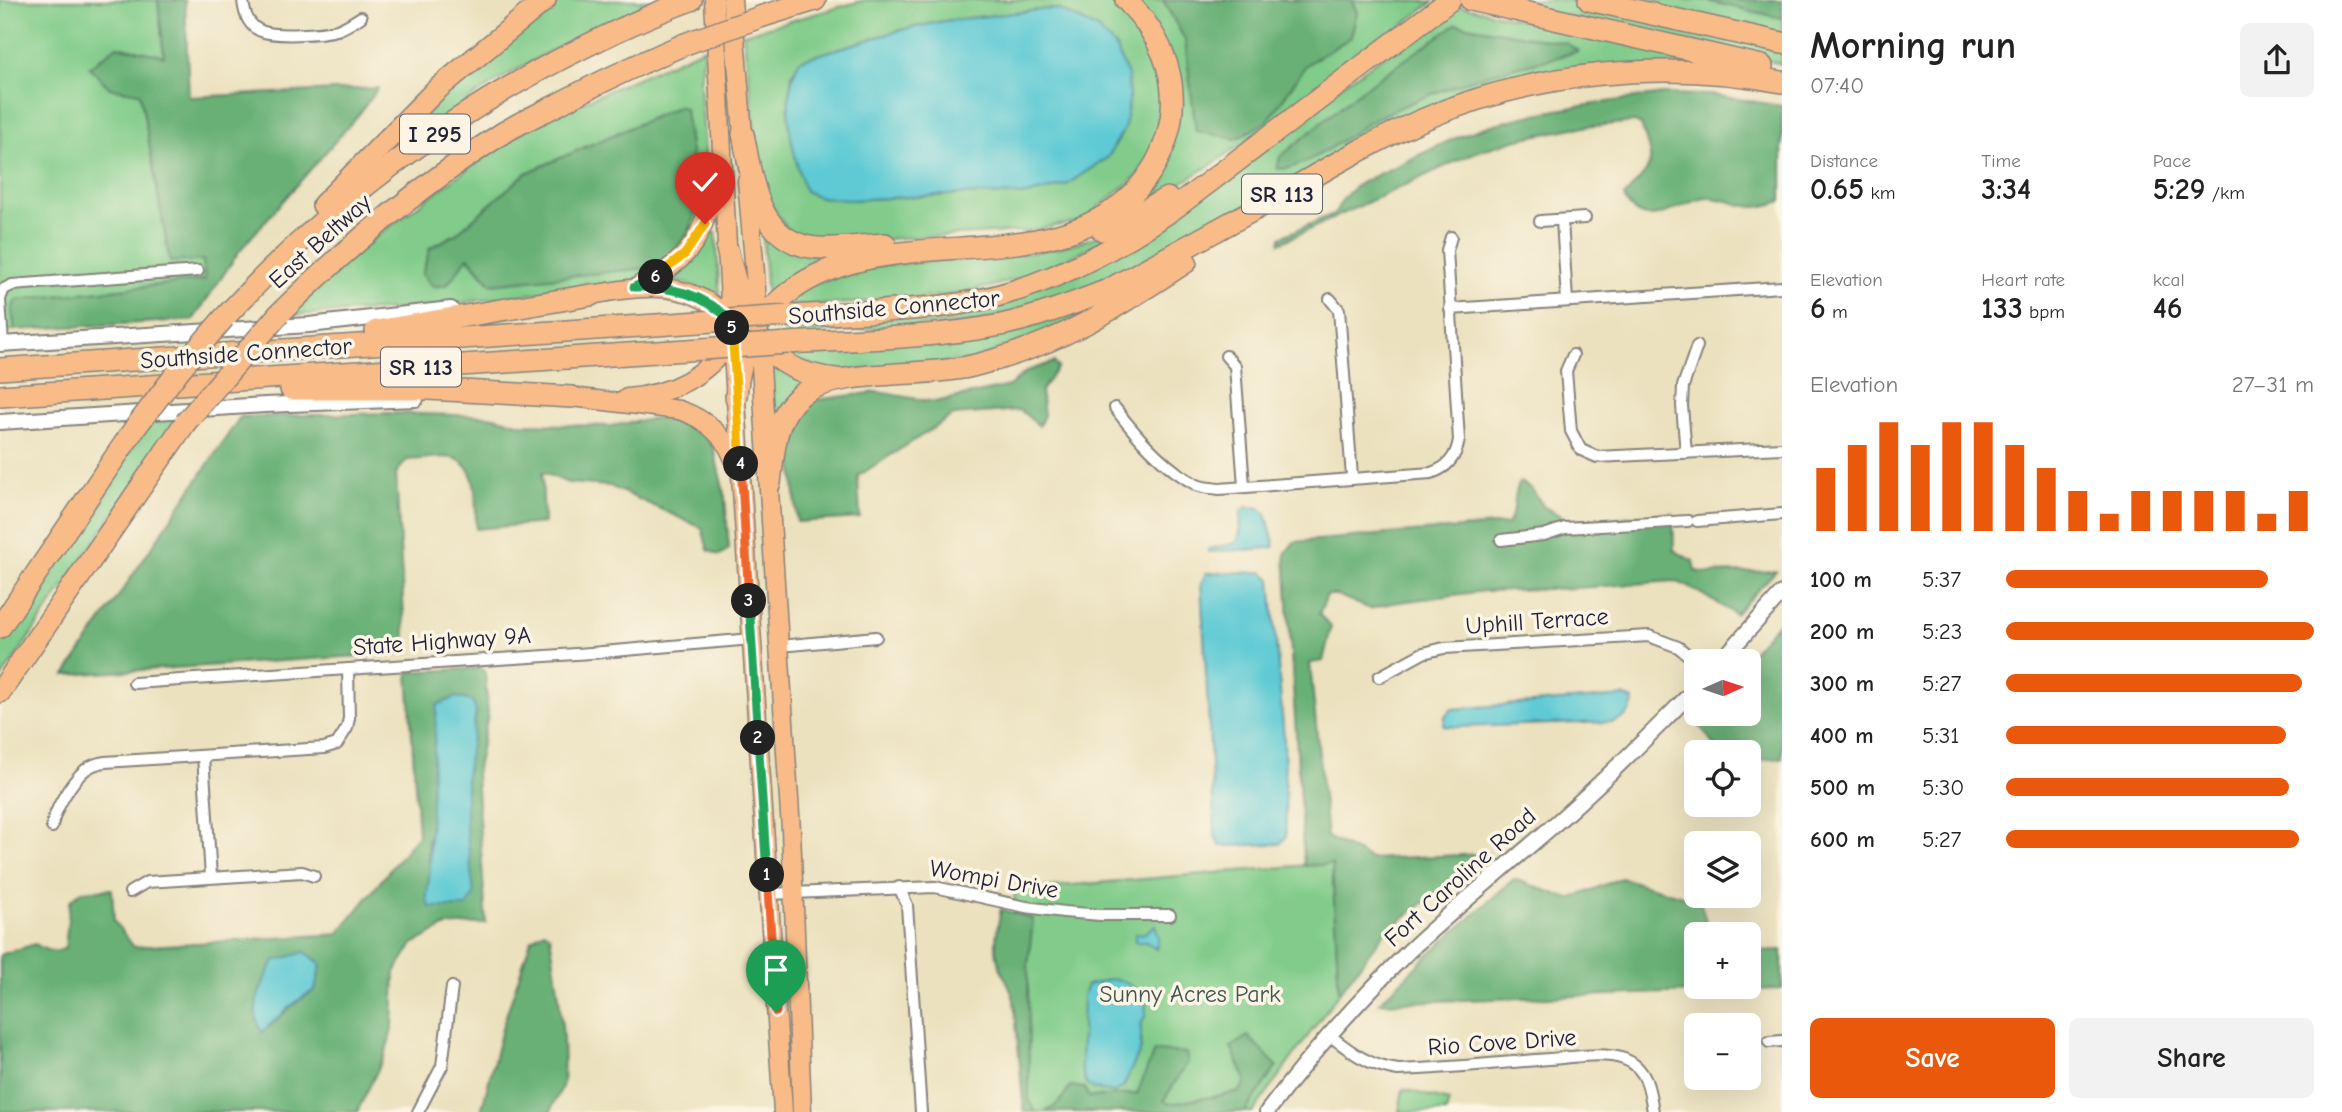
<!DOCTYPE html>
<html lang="en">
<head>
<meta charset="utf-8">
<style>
	:root { --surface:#fff; --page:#f2f2f2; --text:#222; --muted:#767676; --accent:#ea580c }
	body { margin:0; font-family:"Comic Neue",sans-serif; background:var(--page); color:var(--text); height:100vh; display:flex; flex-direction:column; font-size:26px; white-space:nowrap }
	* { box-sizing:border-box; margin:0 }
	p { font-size:23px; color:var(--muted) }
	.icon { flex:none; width:38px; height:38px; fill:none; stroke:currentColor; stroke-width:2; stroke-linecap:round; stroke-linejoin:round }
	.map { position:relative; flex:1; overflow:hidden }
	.sheet { display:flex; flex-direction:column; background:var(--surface); width:560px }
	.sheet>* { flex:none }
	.needle { width:46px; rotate:87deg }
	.buttons { position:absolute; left:1684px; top:649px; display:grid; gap:14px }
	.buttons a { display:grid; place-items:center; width:77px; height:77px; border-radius:10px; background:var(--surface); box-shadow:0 7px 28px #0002; font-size:35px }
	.pin { position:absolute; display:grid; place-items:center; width:60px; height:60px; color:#fff; margin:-72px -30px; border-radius:50% 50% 50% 0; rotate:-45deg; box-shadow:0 0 7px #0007 }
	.pin .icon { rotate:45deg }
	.km { position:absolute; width:35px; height:35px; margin:-18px; border-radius:50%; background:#222; color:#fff; font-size:19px; line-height:35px; text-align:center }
	.round { display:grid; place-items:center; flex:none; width:74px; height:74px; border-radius:10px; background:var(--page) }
	.head { display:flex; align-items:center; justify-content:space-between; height:119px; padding:0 28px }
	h1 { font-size:38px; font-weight:800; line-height:52px }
	.figures { display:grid; grid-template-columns:repeat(3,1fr); gap:10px; height:119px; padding:7px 28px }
	.figures div { display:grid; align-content:center }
	.figures b { font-size:30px; font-weight:800 }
	.figures small { font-size:19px; font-weight:400 }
	.figures p { font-size:19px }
	.chart { height:196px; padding:14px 28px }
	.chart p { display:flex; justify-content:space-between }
	.chart svg { width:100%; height:126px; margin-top:7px; stroke:var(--accent); stroke-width:6 }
	.primary-button { display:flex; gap:14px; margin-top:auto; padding:14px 28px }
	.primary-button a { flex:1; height:80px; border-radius:10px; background:var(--accent); color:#fff; font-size:28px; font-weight:800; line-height:80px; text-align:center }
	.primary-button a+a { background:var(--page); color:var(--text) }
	ul { padding:0 28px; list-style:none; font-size:23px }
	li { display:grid; grid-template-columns:112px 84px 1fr; align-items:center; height:52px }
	li i { height:18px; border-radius:9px; background:var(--accent) }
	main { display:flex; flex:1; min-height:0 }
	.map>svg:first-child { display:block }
	.green { fill:#81cc8a; stroke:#527762; stroke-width:2; fill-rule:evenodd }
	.forest { fill:#68b076; stroke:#456958; stroke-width:2; fill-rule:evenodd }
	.water { fill:#5ecad4; stroke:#407688; stroke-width:2 }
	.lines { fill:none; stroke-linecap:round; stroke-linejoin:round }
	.minor-casing { stroke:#86827c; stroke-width:14 }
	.tertiary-casing { stroke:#86827c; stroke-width:18 }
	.primary-casing { stroke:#86827c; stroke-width:21 }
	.motorway-casing { stroke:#86827c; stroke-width:24 }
	.minor { stroke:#fff; stroke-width:10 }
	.tertiary { stroke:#fff; stroke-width:14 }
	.primary { stroke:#f9bc89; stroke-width:18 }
	.motorway { stroke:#f9bc89; stroke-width:21 }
	.motorway-bridge-casing { stroke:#86827c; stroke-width:24; stroke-linecap:butt }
	.motorway-bridge { stroke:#f9bc89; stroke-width:21 }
	.split-1-casing { stroke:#fff; stroke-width:14 }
	.split-2-casing { stroke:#fff; stroke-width:14 }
	.split-3-casing { stroke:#fff; stroke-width:14 }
	.split-4-casing { stroke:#fff; stroke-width:14 }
	.split-5-casing { stroke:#fff; stroke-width:14 }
	.split-6-casing { stroke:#fff; stroke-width:14 }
	.split-7-casing { stroke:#fff; stroke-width:14 }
	.split-1 { stroke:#f0652b; stroke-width:9 }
	.split-2 { stroke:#22a559; stroke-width:9 }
	.split-3 { stroke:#22a559; stroke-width:9 }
	.split-4 { stroke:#f0652b; stroke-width:9 }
	.split-5 { stroke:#f5b400; stroke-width:9 }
	.split-6 { stroke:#22a559; stroke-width:9 }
	.split-7 { stroke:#f5b400; stroke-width:9 }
	.labels { text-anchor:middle; stroke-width:7; stroke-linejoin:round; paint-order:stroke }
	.shield { fill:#fcf5e5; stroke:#63616e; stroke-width:2 }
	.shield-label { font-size:23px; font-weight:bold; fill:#22223b }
	.street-label { font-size:24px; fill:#22223b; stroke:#fcf5e5 }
	.park-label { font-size:24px; fill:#3e5553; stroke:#fcf5e5 }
</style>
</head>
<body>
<main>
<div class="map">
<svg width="1782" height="1112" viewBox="0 0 1782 1112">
	<rect width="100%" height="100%" fill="#fcf5e5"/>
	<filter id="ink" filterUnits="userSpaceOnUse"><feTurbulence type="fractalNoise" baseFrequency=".0143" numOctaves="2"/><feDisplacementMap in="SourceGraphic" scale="14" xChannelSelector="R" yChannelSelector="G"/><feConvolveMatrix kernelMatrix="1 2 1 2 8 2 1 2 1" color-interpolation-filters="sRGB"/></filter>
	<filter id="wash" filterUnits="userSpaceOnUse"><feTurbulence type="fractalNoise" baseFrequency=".00686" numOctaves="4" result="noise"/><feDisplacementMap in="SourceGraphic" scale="28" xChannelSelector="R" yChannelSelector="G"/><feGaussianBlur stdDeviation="1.57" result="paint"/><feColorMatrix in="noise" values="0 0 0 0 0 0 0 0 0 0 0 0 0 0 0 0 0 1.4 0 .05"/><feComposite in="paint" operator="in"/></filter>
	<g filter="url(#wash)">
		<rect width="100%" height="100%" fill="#ebe1be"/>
		<g class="green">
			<polygon points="0,0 158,0 164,57 117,46 110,88 140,92 170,261 203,260 205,280 17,300 12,310 15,330 0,331"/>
			<path d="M551,0h111c-68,27 -137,61 -198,103 -41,28 -80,59 -120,88l34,-39z"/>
			<path d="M865,0h254l26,27 23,62 -18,76 -68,56 -55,10 -196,11 -41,-9 -27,-40 -20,-159zM1048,9l11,1 37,18 20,20 9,79 -17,30 -42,28 -40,10 -59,-1 -117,6 -61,-100 3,-26 8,-14 101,-30 43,-9z"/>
			<path d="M1134,0h29l22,39 11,92 72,-10 38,-56 45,-28 6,-25 -6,-12 82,2c-96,71 -196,157 -304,209l47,-97z"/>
			<polygon points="1493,0 1567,0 1782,49 1782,64"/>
			<polygon points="1622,0 1703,0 1782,18 1782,38"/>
			<polygon points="1457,5 1693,59 1692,63 1495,86 1064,300 972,322 785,335 784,324 1059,281"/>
			<path d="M705,48l-5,34 7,99 -4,29 -25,46 -43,25 -216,27 -129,7 79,-73 87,-65 57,-39 38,-22zM679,106l-188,178 -24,-27 -37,-9 26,-14 70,-61z"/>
			<polygon points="762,225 831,258 798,273 767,299"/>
			<polygon points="708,231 716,233 720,301 694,286 666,278"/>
			<path d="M1109,233l-6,7c-30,16 -60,32 -93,41 -74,23 -155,20 -232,26l20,-18 74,-23 145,-11 41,-7z"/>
			<polygon points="1097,304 1104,309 972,360 833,373 781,353"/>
			<polygon points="768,362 807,382 773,420"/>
			<polygon points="178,419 0,680 0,638 151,420"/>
			<polygon points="1332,863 1339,993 1253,1112 1024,1112 1014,890"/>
			<polygon points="1403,1089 1449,1101 1446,1112 1399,1112"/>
		</g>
		<g class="forest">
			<polygon points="158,0 185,0 189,97 378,88 360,113 240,250 193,320 15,330 12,310 16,300 205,280 203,260 170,262 140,93 110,88 89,67 117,46 164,56"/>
			<polygon points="1163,0 1351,0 1357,12 1351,37 1306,65 1268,121 1236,139 1196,131 1185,40"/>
			<polygon points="1703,0 1782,0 1782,18"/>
			<path d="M1456,24l110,19 12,8c-29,10 -59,14 -88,23 -32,10 -75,26 -105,40 -29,13 -77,57 -108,55l3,-12 76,-63z"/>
			<path d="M1663,94l50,1 69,11v95c-8,2 -18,6 -27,6 -16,0 -31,-10 -48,-9 -26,2 -64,40 -83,-1 30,-35 32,-28 17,-72l-6,-3 -61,6 -56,11 -42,13 -196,91 1,-6 54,-24c13,-30 38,-36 66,-49 30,-15 62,-31 94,-40 55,-15 112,-22 168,-30z"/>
			<polygon points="679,106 685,109 698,204 689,232 670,256 648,268 491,284 468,257 447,285 433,287 422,274 430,248 456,234 526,173"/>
			<polygon points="1054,362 1058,367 1041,391 1044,415 1039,426 1020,410 954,415 858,476 860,518 797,522 791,439 814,400 878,392 935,402 1009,386 1027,371"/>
			<path d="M390,413l99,3 33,8 88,2 54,-9 31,10 18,19 12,51 4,52 -10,6 -11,-5 -6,-22 -92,-42 -42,-3 -26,-11 2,51 -68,6c-1,-22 5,-64 -23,-71 -13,-3 -32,2 -46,2l-11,13 10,180 -341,22 175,-258z"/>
			<path d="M1520,482l11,6 13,19 26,14 103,-8 1,37 19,11 2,10 13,2 68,-2 -41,43 -47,-28 -14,-5 -96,7 -93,3 -93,12 -22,6 -33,-14h-10l-8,19 12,13 -8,34 -13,2 17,174 43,22 118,-5 -103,78 -46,61 -7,-129 -28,2 -19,-312 9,-12 213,-18c12,-18 4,-26 13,-42z"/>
			<polygon points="1782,619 1782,758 1748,761 1748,752 1720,752 1693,717 1696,714 1748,714 1748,662 1743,661"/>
			<path d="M481,668l4,5 3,41 -12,60 10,149 -40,3 -33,18 -18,28 -2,54 -8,29 -28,57h-357v-157l35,-11c11,6 18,11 30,4l5,-47 12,-10 30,-2 2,32 20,26 204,-13 80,-99 -10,-163zM476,712l-10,64v51l-39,74 3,-28 -2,-33zM321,964l-6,26c-22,11 -33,28 -53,42z"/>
			<polygon points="1621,878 1700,901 1710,934 1696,934 1696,987 1748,987 1748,949 1758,951 1782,950 1782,989 1379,1003 1428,955 1514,879 1570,899"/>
			<path d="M1001,909l32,10 -5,46 1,135 6,12h-11l-10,-112c-3,-12 -8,-20 -13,-31 -9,-19 -4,-40 0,-60z"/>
			<path d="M544,931l6,4c7,48 16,98 13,147 -1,11 -11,19 -12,30h-70l22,-87 28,-85z"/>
			<path d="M1248,1036l29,30 -32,46h-201c13,-4 20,-15 26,-26l14,2 5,9 48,-3 17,-43 32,2 2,9 -24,38 5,4 70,-12 7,-11 -15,-34z"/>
		</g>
		<g class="water">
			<path d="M1048,9l11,1 38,18 19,20 12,28 1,22 -4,29 -17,30 -42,28 -40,10 -59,-1 -117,6 -31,-3 -14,-6c-13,-40 -27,-93 -5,-131l101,-30 43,-9z"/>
			<polygon points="1247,507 1259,508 1266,514 1275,546 1271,548 1208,552 1208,549 1236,543 1240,533 1241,511"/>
			<polygon points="1263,572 1271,579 1284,738 1286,837 1280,844 1220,846 1215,836 1201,584 1206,573"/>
			<path d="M1624,696l9,4c-1,12 -9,20 -20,22l-158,5 -11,-1 1,-10 6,-7z"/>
			<path d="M456,697l16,4 4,10 -10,65v50l8,68 -8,13h-36c-7,-10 0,-25 0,-37 -1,-55 3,-110 7,-165z"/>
			<polygon points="1155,925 1159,937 1156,949 1146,942 1135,942 1135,934 1145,933"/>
			<path d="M305,952l16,12 -6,26c-21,10 -35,27 -53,42 -15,-24 1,-49 12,-71z"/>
			<polygon points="1111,979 1125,982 1145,996 1146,1014 1141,1025 1141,1049 1123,1087 1114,1092 1094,1089 1086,1084 1081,1068 1083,996 1087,985"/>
		</g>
	</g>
	<g filter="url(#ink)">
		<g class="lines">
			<g class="minor-casing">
				<g id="minor">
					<path d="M243,0c1,13 5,26 18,31 14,6 61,3 76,-1 9,-3 16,-8 24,-13"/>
					<polyline points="1562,220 1567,301"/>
					<polyline points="1540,221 1585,218"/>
					<polyline points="0,299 4,289 12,285 198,271"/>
					<polyline points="1330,299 1339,310 1352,477"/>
					<polyline points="0,300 3,344"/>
					<polyline points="1450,309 1782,287"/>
					<polyline points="1573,355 1566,371 1571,431 1581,450 1597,457 1782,448"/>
					<polyline points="1226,356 1235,366 1244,486"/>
					<path d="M1115,408c22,29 49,60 82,77 6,3 15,3 22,4l212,-16c17,-5 25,-16 28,-33l-12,-190 4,-13"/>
					<polyline points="1686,453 1682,406 1683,386 1697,346"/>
					<polyline points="1697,521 1782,514"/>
					<polyline points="1501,540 1544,535 1565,528 1688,521"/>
					<polyline points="780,646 876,637"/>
					<polyline points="1379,677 1423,653 1444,648 1649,636 1678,647 1697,662"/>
					<polyline points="134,683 591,653 752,639"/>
					<polyline points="203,756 211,877"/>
					<path d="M52,827c2,-17 19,-45 33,-57 6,-5 13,-7 20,-8l219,-14 13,-4 10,-16 2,-10 -1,-49"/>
					<polyline points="899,887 907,905 921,1112"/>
					<polyline points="130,892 147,882 302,872 314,876"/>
					<polyline points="769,894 935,887 1026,907 1064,912 1101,915 1170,915"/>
					<path d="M1328,1034c23,18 41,32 70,36 50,-2 101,-7 151,-11 22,-1 53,-8 75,0 23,8 26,32 29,53"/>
					<polyline points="1769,1042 1782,1041"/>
					<polyline points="418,1112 442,1066 452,987"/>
				</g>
			</g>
			<g class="tertiary-casing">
				<g id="tertiary">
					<polyline points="0,344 309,325 451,309"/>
					<polyline points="0,422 265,405 416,399"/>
					<polyline points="1720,662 1782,593"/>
					<path d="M1267,1112c44,-59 92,-112 144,-163 46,-43 96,-83 144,-125 49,-43 95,-89 141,-136"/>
				</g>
			</g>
			<g class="primary-casing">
				<g id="primary">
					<polyline points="714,0 732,339 783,1112"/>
					<polyline points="732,0 744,147"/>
					<polyline points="747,181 755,273 791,830 802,1112"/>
					<path d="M641,284c56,-25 62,-53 76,-108"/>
					<path d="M591,295c51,-10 105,-17 142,29"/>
					<path d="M572,397l107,13c26,8 51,29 57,57"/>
					<path d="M627,398c43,-3 80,-22 105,-59"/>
				</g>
			</g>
			<g class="motorway-casing">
				<g id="motorway">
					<polyline points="1471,0 1762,66"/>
					<polyline points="1589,0 1782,43"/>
					<polyline points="763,16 815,0"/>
					<path d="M743,134c9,42 13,104 67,113 23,4 51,-2 75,-3"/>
					<polyline points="323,205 435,91 545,0"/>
					<polyline points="1102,230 1123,222 1167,198"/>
					<path d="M727,249c17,66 29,123 110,130"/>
					<path d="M279,314c69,-68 142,-129 224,-181 16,-10 34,-18 52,-27 42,-23 86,-43 130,-62"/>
					<path d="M787,316c56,-3 114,-4 171,-12 80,-12 153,-51 218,-97l274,-207"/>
					<path d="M224,318c103,-112 224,-204 360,-271 34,-17 70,-34 107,-47"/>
					<polyline points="376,331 591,295"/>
					<path d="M788,343c71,-4 144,-5 213,-18 37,-8 72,-21 107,-35 61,-33 121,-67 182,-100 43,-25 86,-50 132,-70 110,-48 242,-61 360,-38"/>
					<polyline points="0,369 700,322"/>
					<polyline points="291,389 428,389 572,397"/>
					<polyline points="0,396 702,349"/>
					<path d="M736,397c3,-38 16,-73 45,-98 97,-87 274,-12 359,-113 16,-19 27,-42 31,-67 7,-46 -13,-87 -45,-119"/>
					<path d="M770,483c4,-31 4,-67 31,-88 36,-27 124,-17 171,-29 87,-21 141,-56 214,-104"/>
					<polyline points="0,627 135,428"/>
					<polyline points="0,692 185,423"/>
				</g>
			</g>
			<use href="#minor" class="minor"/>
			<use href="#tertiary" class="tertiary"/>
			<use href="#primary" class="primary"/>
			<use href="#motorway" class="motorway"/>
			<g class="motorway-bridge-casing">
				<g id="motorway-bridge">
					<polyline points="685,44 763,16"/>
					<polyline points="700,322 787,316"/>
					<polyline points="702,349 788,343"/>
					<polyline points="185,423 279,314"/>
					<polyline points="135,428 180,369 224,318"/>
				</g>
			</g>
			<use href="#motorway-bridge" class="motorway-bridge"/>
		</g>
	</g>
	<g class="lines" filter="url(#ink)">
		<g class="split-1-casing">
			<polyline id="split-1" points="767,875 776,1012"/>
		</g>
		<g class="split-2-casing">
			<polyline id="split-2" points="758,738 767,875"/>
		</g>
		<g class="split-3-casing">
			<polyline id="split-3" points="749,601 758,738"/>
		</g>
		<g class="split-4-casing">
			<polyline id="split-4" points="741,464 749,601"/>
		</g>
		<g class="split-5-casing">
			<polyline id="split-5" points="732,328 741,464"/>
		</g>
		<g class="split-6-casing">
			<path id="split-6" d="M656,277l-22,10c38,-1 71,7 98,35v6"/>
		</g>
		<g class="split-7-casing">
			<polyline id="split-7" points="656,277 685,254 705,224"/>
		</g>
		<use href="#split-1" class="split-1"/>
		<use href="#split-2" class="split-2"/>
		<use href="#split-3" class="split-3"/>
		<use href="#split-4" class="split-4"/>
		<use href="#split-5" class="split-5"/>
		<use href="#split-6" class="split-6"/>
		<use href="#split-7" class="split-7"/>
	</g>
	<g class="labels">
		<g class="shield">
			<rect x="400" y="114.5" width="70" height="39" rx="5"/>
			<rect x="1242" y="174.5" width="80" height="39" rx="5"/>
			<rect x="381" y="347.5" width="80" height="39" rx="5"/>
		</g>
		<g class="shield-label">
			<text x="435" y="142">I 295</text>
			<text x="1282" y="202">SR 113</text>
			<text x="421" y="375">SR 113</text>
		</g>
		<g class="street-label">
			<text transform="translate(320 241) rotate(-42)" y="8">East Beltway</text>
			<text transform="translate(894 307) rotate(-5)" y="8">Southside Connector</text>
			<text transform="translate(246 353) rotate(-4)" y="8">Southside Connector</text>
			<text transform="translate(1537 621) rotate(-4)" y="8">Uphill Terrace</text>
			<text transform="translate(442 641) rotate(-4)" y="8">State Highway 9A</text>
			<text transform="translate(1460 877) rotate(-42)" y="8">Fort Caroline Road</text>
			<text transform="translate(994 879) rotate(10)" y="8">Wompi Drive</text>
			<text transform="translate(1502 1042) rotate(-4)" y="8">Rio Cove Drive</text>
		</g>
		<g class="park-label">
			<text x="1190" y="1002">Sunny Acres Park</text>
		</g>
	</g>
</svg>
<div class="buttons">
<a><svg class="needle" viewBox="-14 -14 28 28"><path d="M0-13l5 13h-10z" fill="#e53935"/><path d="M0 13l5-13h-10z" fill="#767676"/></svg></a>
<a><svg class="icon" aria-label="locate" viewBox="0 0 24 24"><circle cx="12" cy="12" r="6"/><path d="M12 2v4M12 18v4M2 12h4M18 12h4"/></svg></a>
<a><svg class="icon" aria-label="layers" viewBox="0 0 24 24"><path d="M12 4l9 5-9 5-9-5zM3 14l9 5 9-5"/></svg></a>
<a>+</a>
<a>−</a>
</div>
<div class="pin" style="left:776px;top:1012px;background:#1e9e55"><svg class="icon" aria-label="arrive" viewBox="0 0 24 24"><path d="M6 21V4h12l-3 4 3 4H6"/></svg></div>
<div class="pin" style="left:705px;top:224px;background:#d93025"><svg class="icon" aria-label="check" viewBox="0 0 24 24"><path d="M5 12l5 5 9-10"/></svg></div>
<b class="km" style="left:767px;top:875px">1</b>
<b class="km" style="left:758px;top:738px">2</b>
<b class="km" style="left:749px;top:601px">3</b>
<b class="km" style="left:741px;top:464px">4</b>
<b class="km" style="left:732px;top:328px">5</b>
<b class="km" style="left:656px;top:277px">6</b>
</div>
<section class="sheet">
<div class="head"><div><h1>Morning run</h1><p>07:40</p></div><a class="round"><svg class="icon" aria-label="share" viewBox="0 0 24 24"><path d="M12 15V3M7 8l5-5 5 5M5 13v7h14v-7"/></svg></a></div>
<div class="figures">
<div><p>Distance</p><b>0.65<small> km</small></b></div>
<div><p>Time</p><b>3:34</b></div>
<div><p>Pace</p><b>5:29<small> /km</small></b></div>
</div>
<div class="figures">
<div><p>Elevation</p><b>6<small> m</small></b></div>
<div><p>Heart rate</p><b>133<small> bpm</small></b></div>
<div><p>kcal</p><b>46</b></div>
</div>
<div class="chart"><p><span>Elevation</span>27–31 m</p>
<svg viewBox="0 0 160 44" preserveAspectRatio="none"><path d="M5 44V22M15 44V14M25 44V6M35 44V14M45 44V6M55 44V6M65 44V14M75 44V22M85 44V30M95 44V38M105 44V30M115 44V30M125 44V30M135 44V30M145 44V38M155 44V30"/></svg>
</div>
<ul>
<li><b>100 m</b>5:37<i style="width:85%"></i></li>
<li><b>200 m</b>5:23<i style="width:100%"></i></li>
<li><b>300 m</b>5:27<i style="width:96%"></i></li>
<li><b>400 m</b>5:31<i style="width:91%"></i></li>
<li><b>500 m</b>5:30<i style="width:92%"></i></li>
<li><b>600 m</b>5:27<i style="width:95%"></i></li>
</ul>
<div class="primary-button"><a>Save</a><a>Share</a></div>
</section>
</main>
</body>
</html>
